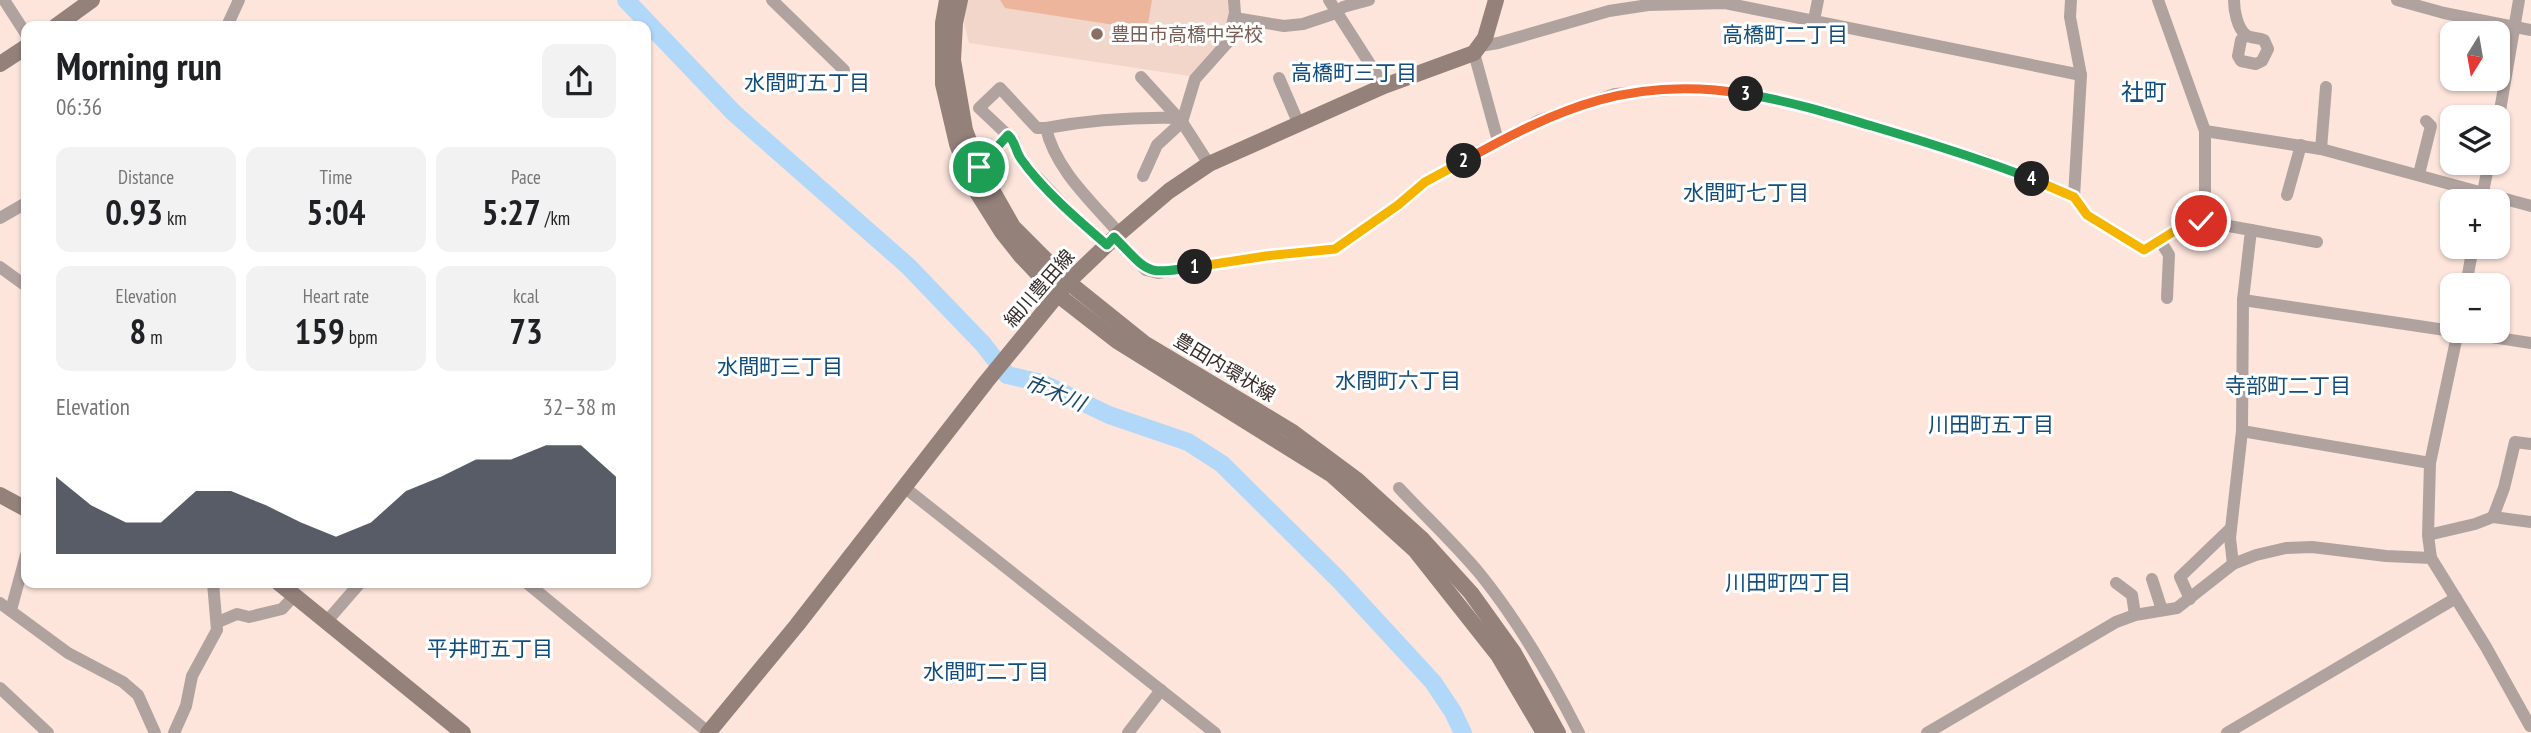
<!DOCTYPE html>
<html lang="en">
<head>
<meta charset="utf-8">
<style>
	:root { --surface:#fff; --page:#f2f2f2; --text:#202124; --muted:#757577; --accent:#111827 }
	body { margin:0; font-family:"PT Sans Narrow","Noto Sans JP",sans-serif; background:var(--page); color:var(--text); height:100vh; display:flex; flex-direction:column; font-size:26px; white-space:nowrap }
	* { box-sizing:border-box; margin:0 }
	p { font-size:23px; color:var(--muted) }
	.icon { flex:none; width:38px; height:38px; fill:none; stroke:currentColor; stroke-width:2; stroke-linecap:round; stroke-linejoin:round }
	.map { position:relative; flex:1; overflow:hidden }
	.drawer { position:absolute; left:21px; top:21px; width:630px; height:567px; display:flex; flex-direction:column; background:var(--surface); border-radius:14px; box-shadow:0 2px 5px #0004 }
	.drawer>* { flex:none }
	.needle { width:46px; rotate:191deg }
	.fabs { position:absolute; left:2440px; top:21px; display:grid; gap:14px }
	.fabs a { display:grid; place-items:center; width:70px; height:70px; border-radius:14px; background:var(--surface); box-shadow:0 2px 5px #0004; font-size:35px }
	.pin { position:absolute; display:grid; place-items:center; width:60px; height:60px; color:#fff; margin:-30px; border:4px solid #fff; border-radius:50%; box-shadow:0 2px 7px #0007 }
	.km { position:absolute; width:35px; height:35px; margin:-18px; border-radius:50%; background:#222; color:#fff; font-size:19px; line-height:35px; text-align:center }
	.round { display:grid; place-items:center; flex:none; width:74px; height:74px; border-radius:14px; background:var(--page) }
	.headline { display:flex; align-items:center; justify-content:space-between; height:119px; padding:0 35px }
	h1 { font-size:38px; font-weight:700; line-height:52px }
	.stats { display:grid; grid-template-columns:repeat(3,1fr); gap:10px; height:119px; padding:7px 35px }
	.stats div { display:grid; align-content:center; border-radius:14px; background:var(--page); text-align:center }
	.stats b { font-size:35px; font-weight:700 }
	.stats small { font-size:19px; font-weight:400 }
	.stats p { font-size:19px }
	.chart { height:196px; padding:14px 35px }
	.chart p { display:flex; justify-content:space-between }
	.chart svg { width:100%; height:126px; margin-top:7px; fill:var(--accent); opacity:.7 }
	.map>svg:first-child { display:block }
	.built { fill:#f3d6ca }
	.green { fill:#eeb59d }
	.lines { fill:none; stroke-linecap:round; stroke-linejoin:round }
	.river { stroke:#b2d8f9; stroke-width:18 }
	.street { stroke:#b0a39f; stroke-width:12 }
	.secondary { stroke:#93817a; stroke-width:16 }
	.split-1-casing { stroke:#fff; stroke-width:14 }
	.split-2-casing { stroke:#fff; stroke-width:14 }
	.split-3-casing { stroke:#fff; stroke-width:14 }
	.split-4-casing { stroke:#fff; stroke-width:14 }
	.split-5-casing { stroke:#fff; stroke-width:14 }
	.split-1 { stroke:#22a559; stroke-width:9 }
	.split-2 { stroke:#f5b400; stroke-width:9 }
	.split-3 { stroke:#f0652b; stroke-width:9 }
	.split-4 { stroke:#22a559; stroke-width:9 }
	.split-5 { stroke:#f5b400; stroke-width:9 }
	.education-dot { fill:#8d6e63; stroke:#fff; stroke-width:2.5 }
	.labels { text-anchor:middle; stroke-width:6; stroke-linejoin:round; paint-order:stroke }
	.education-label { font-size:19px; fill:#785e54; stroke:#fff; text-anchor:start }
	.street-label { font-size:19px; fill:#362b27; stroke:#fff }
	.neighbourhood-label { font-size:21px; fill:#104d7d; stroke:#fff }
	.water-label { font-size:21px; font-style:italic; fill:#18486b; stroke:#fff }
	.quarter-label { font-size:23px; fill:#104d7d; stroke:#fff }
</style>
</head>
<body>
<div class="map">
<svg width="2531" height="733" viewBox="0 0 2531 733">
	<rect width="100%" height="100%" fill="#fde5dc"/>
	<polygon class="built" points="967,0 1229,0 1231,26 1218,55 1196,77 969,43 964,24"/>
	<polygon class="green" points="1000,0 1152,0 1147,30 1005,8"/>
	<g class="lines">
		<polyline class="river" points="626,0 734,113 908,266 983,344 1007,375 1042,383 1109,415 1188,442 1222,464 1339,580 1433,682 1453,712 1463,733"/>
		<g class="street">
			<polyline points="4,0 26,34"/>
			<polyline points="772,0 844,70"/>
			<polyline points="1329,0 1384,86"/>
			<polyline points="2071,0 2070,17 2081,75 2074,197"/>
			<polyline points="2158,0 2205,131 2205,221"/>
			<path d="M2234,0c0,10 3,28 12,35 4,3 13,3 18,5l4,9 -6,12 -6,3 -15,-3 -3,-5 3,-16 5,-5"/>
			<polyline points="2397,0 2444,13 2531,30"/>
			<polyline points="1235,18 1284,26 1303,24 1336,13 1343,7 1369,0"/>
			<polyline points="1814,20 1818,0"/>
			<polyline points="227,26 239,0"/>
			<polyline points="1480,46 1498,43 1609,11 1648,5 1725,3 2081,75"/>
			<polyline points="1474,53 1498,141"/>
			<polyline points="1141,77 1182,122 1209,164"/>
			<polyline points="1279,78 1298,122"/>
			<path d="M1046,128c44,-8 87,-11 132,-10"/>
			<polyline points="2497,128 2519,0"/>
			<polyline points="2205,131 2321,149 2531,206"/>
			<polyline points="2321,149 2326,87"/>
			<polyline points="979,167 1008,135"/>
			<polyline points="2419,174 2431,126 2426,121"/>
			<polyline points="1143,176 1157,145 1182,122 1195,79 1228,42 1235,13 1234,0"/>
			<polyline points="2287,195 2301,145"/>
			<polyline points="2481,201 2489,163"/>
			<polyline points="0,218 26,203"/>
			<polyline points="2251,230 2317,242"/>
			<polyline points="1114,238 1146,270 1158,273 1266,256 1335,249 1398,206 1425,182 1538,121 1615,94 1698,88 1730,91 1796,104 1987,161 2074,197 2087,215 2145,250 2181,227 2201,221 2251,230 2243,300 2242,431 2230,538 2233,564"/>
			<polyline points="2161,242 2169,255 2167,298"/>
			<path d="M1107,245l-33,-29 -53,-56 -7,-19 -35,-33 21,-20 37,40h9c9,41 46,74 73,105"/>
			<polyline points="0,267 26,286"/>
			<polyline points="2466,285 2473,247"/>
			<polyline points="2243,300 2452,331"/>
			<polyline points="2453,331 2531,343"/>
			<polyline points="2458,331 2430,463 2428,535 2431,558 2486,647 2530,726"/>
			<polyline points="2242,431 2430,463"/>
			<polyline points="904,487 1215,733"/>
			<path d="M1399,488c27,29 56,56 81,86 39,48 71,104 99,159"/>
			<polyline points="2493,517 2504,488 2515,442 2531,444"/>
			<polyline points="2428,535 2475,524 2493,517 2531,522"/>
			<polyline points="2152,579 2162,610"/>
			<polyline points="527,583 709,733"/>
			<polyline points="2116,583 2132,595 2135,615"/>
			<polyline points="2190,599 2180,577 2231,528"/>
			<polyline points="0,603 68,653 123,682 138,695 155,733"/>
			<polyline points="11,610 26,555"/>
			<polyline points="327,621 360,583"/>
			<polyline points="218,622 237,614 249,617 282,609 294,596"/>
			<polyline points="0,688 48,733"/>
			<polyline points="174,733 186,706 192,676 217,630 213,583"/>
			<polyline points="1128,733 1161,690"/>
			<polyline points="1927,733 2116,622 2135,615 2177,608 2233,564 2256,555 2286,548 2312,547 2386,556 2431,558"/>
			<polyline points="2227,733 2456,598"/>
		</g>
		<g class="secondary">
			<polyline points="947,0 943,23 943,84 957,144 975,189 1002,232 1021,256 1058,295 1117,341 1332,475 1415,550 1498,655 1544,733"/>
			<polyline points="960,0 955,23 953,60 965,130 979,167 1013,227 1068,282 1144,343 1291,431 1357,480 1423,540 1471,593 1514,653 1558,733"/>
			<polyline points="56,26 92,0"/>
			<polyline points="0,64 26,47"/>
			<polyline points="0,495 26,509"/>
			<polyline points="279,583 463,733"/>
			<polyline points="708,733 797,625 986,382 1068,282 1114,238 1169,191 1209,164 1384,86 1474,53 1485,38 1496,0"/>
		</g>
	</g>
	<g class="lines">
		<g class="split-1-casing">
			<path id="split-1" d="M979,167l29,-32c8,7 7,16 13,24 21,30 57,61 86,86l7,-8c36,36 29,38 81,30"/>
		</g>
		<g class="split-2-casing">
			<polyline id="split-2" points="1195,267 1266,256 1335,249 1398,205 1425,182 1464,161"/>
		</g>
		<g class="split-3-casing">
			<path id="split-3" d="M1464,161c96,-54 170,-86 282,-67"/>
		</g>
		<g class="split-4-casing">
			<path id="split-4" d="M1746,94c43,7 85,20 126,32 54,16 107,32 160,53"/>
		</g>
		<g class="split-5-casing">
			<polyline id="split-5" points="2032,179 2074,197 2087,215 2144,250 2181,227 2201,221"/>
		</g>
		<use href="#split-1" class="split-1"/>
		<use href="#split-2" class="split-2"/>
		<use href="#split-3" class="split-3"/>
		<use href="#split-4" class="split-4"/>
		<use href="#split-5" class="split-5"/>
	</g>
	<circle class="education-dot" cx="1097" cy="34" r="7"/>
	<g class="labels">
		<g class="education-label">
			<text x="1111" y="41">豊田市高橋中学校</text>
		</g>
		<g class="street-label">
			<text transform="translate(1039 288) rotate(-49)" y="7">細川豊田線</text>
			<text transform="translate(1225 367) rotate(31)" y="7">豊田内環状線</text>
		</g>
		<g class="neighbourhood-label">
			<text x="1785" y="42">高橋町二丁目</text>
			<text x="1354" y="80">高橋町三丁目</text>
			<text x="807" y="90">水間町五丁目</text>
			<text x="1746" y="200">水間町七丁目</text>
			<text x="780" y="374">水間町三丁目</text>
			<text x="1398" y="388">水間町六丁目</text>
			<text x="2288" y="393">寺部町二丁目</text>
			<text x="1991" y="432">川田町五丁目</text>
			<text x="1788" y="590">川田町四丁目</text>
			<text x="490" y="656">平井町五丁目</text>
			<text x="986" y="679">水間町二丁目</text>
		</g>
		<g class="water-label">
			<text transform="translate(1055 393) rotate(22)" y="7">市木川</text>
		</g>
		<g class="quarter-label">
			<text x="2144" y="100">社町</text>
		</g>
	</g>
</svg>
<div class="fabs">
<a><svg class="needle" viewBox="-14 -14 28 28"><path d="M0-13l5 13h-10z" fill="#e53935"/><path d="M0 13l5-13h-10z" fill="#757577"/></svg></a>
<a><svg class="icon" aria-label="layers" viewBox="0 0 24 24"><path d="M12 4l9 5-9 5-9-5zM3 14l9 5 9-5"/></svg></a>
<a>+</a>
<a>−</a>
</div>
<div class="pin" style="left:979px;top:167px;background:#1e9e55"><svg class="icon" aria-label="arrive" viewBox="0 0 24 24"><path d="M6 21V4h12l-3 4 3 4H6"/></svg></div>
<div class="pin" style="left:2201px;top:221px;background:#d93025"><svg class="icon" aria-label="check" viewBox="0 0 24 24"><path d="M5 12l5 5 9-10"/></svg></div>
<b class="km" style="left:1195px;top:267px">1</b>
<b class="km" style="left:1464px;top:161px">2</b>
<b class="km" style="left:1746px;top:94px">3</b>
<b class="km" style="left:2032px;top:179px">4</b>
<section class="drawer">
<div class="headline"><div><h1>Morning run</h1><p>06:36</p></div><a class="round"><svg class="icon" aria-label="share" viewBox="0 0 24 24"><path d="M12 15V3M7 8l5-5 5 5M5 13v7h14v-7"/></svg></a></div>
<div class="stats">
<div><p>Distance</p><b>0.93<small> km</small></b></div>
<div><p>Time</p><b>5:04</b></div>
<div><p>Pace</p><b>5:27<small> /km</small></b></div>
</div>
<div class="stats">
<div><p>Elevation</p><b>8<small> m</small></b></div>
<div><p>Heart rate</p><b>159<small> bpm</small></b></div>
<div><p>kcal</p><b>73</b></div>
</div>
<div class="chart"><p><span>Elevation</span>32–38 m</p>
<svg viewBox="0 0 160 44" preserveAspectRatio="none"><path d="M0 44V17L10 27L20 33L30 33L40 22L50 22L60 27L70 33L80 38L90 33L100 22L110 17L120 11L130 11L140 6L150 6L160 17V44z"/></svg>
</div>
</section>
</div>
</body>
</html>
